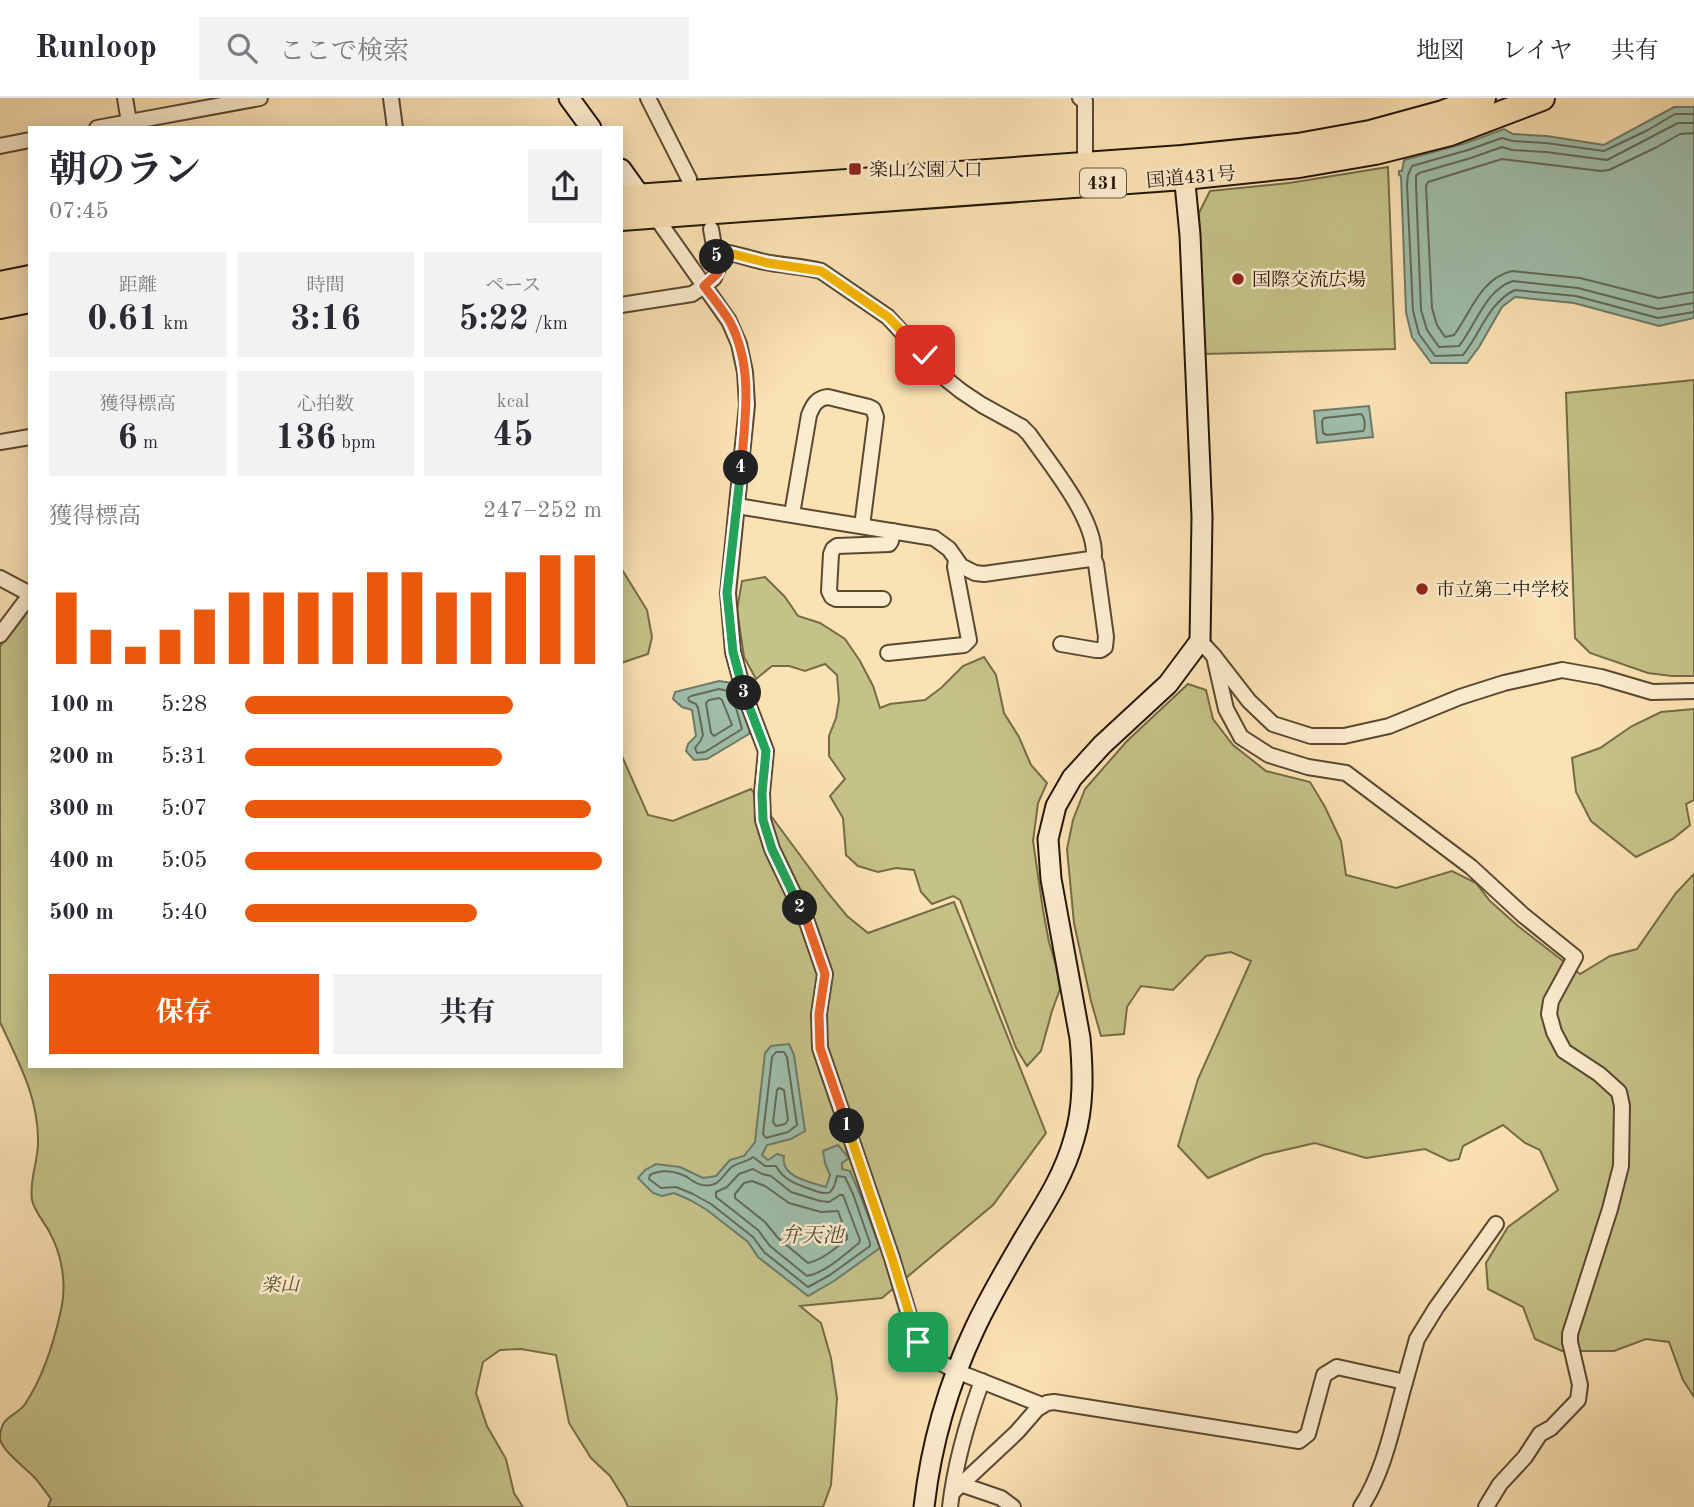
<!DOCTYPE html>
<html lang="ja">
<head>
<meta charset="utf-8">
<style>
	:root { --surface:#fff; --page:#f2f2f3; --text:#2b2b33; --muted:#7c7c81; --line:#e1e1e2; --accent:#ea580c }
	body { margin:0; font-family:"Old Standard TT","Noto Serif JP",serif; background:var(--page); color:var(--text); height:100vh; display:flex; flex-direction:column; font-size:26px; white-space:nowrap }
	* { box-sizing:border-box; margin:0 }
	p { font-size:23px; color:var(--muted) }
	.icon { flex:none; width:38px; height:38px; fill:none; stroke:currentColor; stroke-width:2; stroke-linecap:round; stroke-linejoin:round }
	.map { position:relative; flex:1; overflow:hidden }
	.side { position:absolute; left:28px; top:28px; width:595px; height:942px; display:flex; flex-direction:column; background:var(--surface); border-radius:0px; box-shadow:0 4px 18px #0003 }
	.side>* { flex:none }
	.pin { position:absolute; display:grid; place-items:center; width:60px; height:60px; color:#fff; margin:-30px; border-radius:14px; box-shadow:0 4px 10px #0006 }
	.km { position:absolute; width:35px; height:35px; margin:-18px; border-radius:50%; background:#222; color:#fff; font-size:19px; line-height:35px; text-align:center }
	.round { display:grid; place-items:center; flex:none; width:74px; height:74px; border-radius:0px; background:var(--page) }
	.headline { display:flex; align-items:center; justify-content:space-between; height:119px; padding:0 21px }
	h1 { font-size:38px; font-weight:700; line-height:52px }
	.metrics { display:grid; grid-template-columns:repeat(3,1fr); gap:10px; height:119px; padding:7px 21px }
	.metrics div { display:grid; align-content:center; border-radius:0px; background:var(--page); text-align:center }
	.metrics b { font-size:35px; font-weight:700 }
	.metrics small { font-size:19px; font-weight:400 }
	.metrics p { font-size:19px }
	.chart { height:196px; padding:14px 21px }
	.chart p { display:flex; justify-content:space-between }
	.chart svg { width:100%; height:126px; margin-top:7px; stroke:var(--accent); stroke-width:6 }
	.action { display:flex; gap:14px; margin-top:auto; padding:14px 21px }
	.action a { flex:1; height:80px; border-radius:0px; background:var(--accent); color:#fff; font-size:28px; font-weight:700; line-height:80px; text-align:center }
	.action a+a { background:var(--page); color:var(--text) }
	ul { padding:0 21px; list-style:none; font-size:23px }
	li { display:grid; grid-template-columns:112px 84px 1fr; align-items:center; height:52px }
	li i { height:18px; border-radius:9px; background:var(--accent) }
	header { display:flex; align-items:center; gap:42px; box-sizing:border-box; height:98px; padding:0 35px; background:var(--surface); border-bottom:2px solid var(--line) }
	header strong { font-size:33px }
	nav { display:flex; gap:38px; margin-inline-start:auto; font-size:24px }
	.search { width:490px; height:63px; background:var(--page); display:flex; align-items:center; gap:18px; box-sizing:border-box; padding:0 24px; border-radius:0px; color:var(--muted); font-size:26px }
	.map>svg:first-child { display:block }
	.green { fill:#c5c289; stroke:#756c46; stroke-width:2 }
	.water { fill:#9fbeab; stroke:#6e7a68; stroke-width:2 }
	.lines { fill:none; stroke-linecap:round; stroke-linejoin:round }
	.shore { stroke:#626a58; stroke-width:2 }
	.street-casing { stroke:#5a4830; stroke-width:18 }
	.secondary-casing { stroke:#251504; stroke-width:23 }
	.highway-casing { stroke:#251504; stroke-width:28 }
	.street { stroke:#fcecce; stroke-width:14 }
	.secondary { stroke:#fcecce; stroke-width:19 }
	.highway { stroke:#fbe2b4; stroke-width:24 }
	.split-1-casing { stroke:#fff; stroke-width:14 }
	.split-2-casing { stroke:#fff; stroke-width:14 }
	.split-3-casing { stroke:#fff; stroke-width:14 }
	.split-4-casing { stroke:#fff; stroke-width:14 }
	.split-5-casing { stroke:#fff; stroke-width:14 }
	.split-6-casing { stroke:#fff; stroke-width:14 }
	.split-1 { stroke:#f5b400; stroke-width:9 }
	.split-2 { stroke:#f0652b; stroke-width:9 }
	.split-3 { stroke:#22a559; stroke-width:9 }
	.split-4 { stroke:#22a559; stroke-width:9 }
	.split-5 { stroke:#f0652b; stroke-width:9 }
	.split-6 { stroke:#f5b400; stroke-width:9 }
	.poi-dot { fill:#8f2418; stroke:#fcecce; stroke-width:2.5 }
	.labels { text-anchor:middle; stroke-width:5; stroke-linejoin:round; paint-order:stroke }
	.shield { fill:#fcecce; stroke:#665641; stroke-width:2 }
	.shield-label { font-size:18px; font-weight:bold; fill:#251504 }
	.poi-label { font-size:19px; fill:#251504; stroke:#fcecce; text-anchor:start }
	.street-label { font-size:19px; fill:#251504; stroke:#fcecce }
	.park-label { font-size:19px; font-style:italic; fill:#5d5233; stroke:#fcecce }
	.water-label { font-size:21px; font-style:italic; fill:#50503e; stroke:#fcecce }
</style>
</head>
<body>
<header>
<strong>Runloop</strong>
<div class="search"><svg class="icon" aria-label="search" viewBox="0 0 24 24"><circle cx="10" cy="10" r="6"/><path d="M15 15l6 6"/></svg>ここで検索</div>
<nav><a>地図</a><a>レイヤ</a><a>共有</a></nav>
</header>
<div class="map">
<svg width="1694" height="1409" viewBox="0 0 1694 1409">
	<rect width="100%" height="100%" fill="#fbe2b4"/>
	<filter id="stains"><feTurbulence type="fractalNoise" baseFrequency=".00286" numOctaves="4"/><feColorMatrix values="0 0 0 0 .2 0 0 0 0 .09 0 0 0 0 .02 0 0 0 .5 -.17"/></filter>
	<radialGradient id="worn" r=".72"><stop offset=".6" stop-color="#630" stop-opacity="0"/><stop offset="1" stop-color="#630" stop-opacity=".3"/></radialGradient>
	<g class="green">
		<polygon points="1388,69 1395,251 1204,256 1199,115 1210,93 1289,85"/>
		<polygon points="1694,282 1694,578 1672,578 1648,575 1590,555 1575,540 1566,295"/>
		<polygon points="621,470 647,512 652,539 648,556 621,565"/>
		<polygon points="765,479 785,499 798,518 820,525 845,541 860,563 873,588 880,610 890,606 925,602 941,590 963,568 984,559 996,577 1004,615 1019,639 1031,667 1047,685 1038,705 1033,743 1043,812 1049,844 1056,868 1060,891 1052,913 1041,953 1027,968 1016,950 960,802 953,798 932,806 921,794 914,772 896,770 878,774 858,768 846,757 843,720 830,698 845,681 829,658 829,638 836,620 839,602 837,577 825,566 805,573 789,568 772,568 756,581 744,559 737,512 742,483"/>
		<path d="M30,506v462h591v-312l27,61 25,6 78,-32 77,104 19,23 21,17 86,-31 92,231 -53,72 -111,93 -82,8 21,17 10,35 6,40 -6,87 -8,22h-195l-3,-7 -15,-24 -19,-18 -22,-35 -13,-68 -35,-6 -21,1 -17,12 -7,31 11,33 19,33 8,34 9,14h-475l3,-8c-5,-7 -10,-14 -16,-21 -9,-10 -32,-26 -35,-39 0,-24 16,-22 25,-35 19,-28 29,-62 36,-94 6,-25 1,-55 -11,-77 -5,-10 -16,-22 -18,-33 -3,-20 6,-38 6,-57 1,-45 -20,-82 -38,-121v-375l13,-22z"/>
		<polygon points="1188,586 1206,592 1213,621 1233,647 1266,673 1310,684 1325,709 1341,743 1346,777 1396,790 1452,773 1476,785 1490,803 1518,828 1580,876 1610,858 1637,851 1676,795 1694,776 1694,1299 1683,1282 1669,1244 1646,1241 1614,1253 1562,1253 1535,1241 1523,1209 1488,1191 1486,1165 1508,1129 1558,1092 1540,1052 1525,1045 1503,1027 1463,1048 1459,1061 1450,1063 1425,1051 1366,1060 1315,1045 1263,1057 1208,1080 1178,1048 1198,981 1251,863 1231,854 1206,858 1173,892 1141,888 1127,909 1124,936 1101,938 1091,903 1074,825 1067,751 1073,722 1085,691 1127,643"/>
		<polygon points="1694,611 1694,702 1686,706 1690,727 1673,741 1636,759 1591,723 1576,694 1572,660 1600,650 1632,628 1661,614"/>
	</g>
	<g class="water">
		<polygon points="1674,9 1694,9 1694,220 1659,228 1574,205 1515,199 1502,209 1479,249 1467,265 1431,265 1412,239 1406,214 1401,78 1399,77 1399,73 1402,73 1404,62 1466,45 1504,31 1513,36 1547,38 1604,47"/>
		<polygon points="1369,308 1373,339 1317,345 1314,313"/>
		<polygon points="719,583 732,585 750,629 749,636 707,661 694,662 686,653 688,646 696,638 692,612 682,609 673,601 675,594"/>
		<path d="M789,946l5,11 11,76 -14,8 -24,6 -5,10 6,5 9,-6 7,2c-4,21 26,26 42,31l4,-12 -5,-12 -2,-12 15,-6 11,13 -7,5v6l8,2 9,21 21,56 -46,33 -26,15 -50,-39 -10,-15 -41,-32 -17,-10 -16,-7 -12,3 -9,-3 -15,-15 7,-8 11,-6 24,3 23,11 13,-2 14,-16 14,-4 11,-14 10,-89 6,-7z"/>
	</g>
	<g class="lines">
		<g class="shore">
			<path d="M1694,16h-19l-27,16 -44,21 -58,-8 -33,-2 -11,-3 -34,12 -56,16 -4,9 -1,10 6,126 6,23 16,22 28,-1c17,-21 26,-53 52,-65l61,6 82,22 36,-6"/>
			<path d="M1694,25h-16l-71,37 -61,-8 -34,-2 -10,-3 -31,11 -52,15 -3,3v9l5,125 6,20 12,17 20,-1c17,-21 26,-56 54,-65l65,7 80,21 36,-6"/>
			<path d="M1694,35l-14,1 -23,13 -48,23 -8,1 -99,-12 -74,23 -2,4 6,122 5,17 8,12 9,-2c17,-23 27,-57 58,-64l68,7 79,20 35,-6"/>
			<path d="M1361,316c4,3 5,13 2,17l-36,4 -4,-2 -1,-12 2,-3z"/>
			<polygon points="719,591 728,593 736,610 742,631 705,654 697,655 695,650 701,642 703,637 698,610 696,606 689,603 688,600 691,598"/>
			<polygon points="719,600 722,602 732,627 714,638 711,635 706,605 709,602"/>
			<polygon points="776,954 784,954 787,959 797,1027 788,1034 766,1040 763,1036 772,959"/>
			<polygon points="779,990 784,992 788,1022 785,1026 776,1028 773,1024 777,992"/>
			<path d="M753,1059l12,9h11c7,14 22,19 37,24 5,2 12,5 17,2 4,-3 6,-11 7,-16l8,1 8,17 17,49v3l-40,29 -22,12 -44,-35 -11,-15 -42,-33 -18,-10 -17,-7 -15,1 -12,-9 1,-4c11,-6 26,-4 37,2 4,3 10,7 15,8 19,3 20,-11 31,-19 7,-4 14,-4 20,-9z"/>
			<path d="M753,1071l9,5 9,2 20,16 29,9 9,1 11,-7h3l17,45 -1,3c-14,11 -34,30 -52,33l-37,-30 -12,-16 -42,-33v-5l11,-5 12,-13z"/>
			<path d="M752,1083l13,5 24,17 32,9 17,-1 9,25v3c-11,9 -25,21 -39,24l-30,-25 -13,-16 -30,-24v-4l9,-11z"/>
		</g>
		<g class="street-casing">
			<g id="street">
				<polyline points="125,0 130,30"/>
				<polyline points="391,0 395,30"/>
				<polyline points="648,0 689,81"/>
				<polyline points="1080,0 1085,3 1085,67"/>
				<polyline points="97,30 260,0"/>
				<polyline points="0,48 30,42"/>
				<polyline points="655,118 729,223 739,246 745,274 747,307 728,495 733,554 744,595 766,653 762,695 763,722 772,751 807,824 825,876 819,916 820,950 892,1160 917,1244 930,1259 956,1273 1042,1307"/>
				<path d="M716,153c17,1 33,8 49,11 19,4 38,4 56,9l67,46 53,58 20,16 21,14 40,22 7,7c21,30 66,84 65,121l-4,4 -106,15 -9,-1 -14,-7 -12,-17 -15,-11 -197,-32"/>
				<polyline points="621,207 692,196 704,188 714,180 718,170 711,131"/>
				<polyline points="0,344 30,339"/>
				<path d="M792,416l17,-99c4,-10 8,-17 19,-18l41,10 4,2 3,8 -14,109"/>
				<polyline points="0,480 30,496"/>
				<polyline points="883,501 836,501 832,499 829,493 831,456 833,451 837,448 889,446 891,443 893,433"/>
				<polyline points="0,537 30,497"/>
				<polyline points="1200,543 1214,558 1249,603 1273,626 1311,638 1344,638 1389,628 1460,599 1504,585 1562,572 1601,579 1652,594 1694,593"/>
				<polyline points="1061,546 1096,552 1101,552 1105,549 1106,539 1096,466 1093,459"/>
				<polyline points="888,555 964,547 969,542 955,469 956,462"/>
				<polyline points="1214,558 1226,611 1241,639 1269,657 1308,669 1346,675 1471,769 1523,817 1575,859 1551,903 1549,916 1554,934 1564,953 1599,976 1619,994 1622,1008 1621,1068 1610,1111 1570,1236 1570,1244 1580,1287 1578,1302 1551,1330 1540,1336 1525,1359 1500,1386 1486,1409"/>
				<polyline points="1405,1284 1417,1241 1436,1210 1496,1126"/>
				<polyline points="960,1386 1001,1400 1013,1409"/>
				<path d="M952,1395l65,-61 20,-23 10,-6 7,-1 245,39 9,-7 16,-59 13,-8 68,15c-12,42 -20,88 -44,125"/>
				<path d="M950,1409c5,-44 17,-85 32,-126"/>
			</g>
		</g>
		<g class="secondary-casing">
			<g id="secondary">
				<polyline points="569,0 591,30"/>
				<polyline points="621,71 646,106"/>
				<path d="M924,1409c7,-62 24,-122 51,-179 16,-34 35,-66 54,-98 18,-29 36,-58 45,-91 10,-32 9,-67 6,-101l-29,-159 -3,-40 8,-33 16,-28 30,-33 66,-61 32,-43 2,-124 -12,-282 -7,-72"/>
			</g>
		</g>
		<g class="highway-casing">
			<g id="highway">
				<polyline points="621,100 1182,60 1298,48 1370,35 1443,15 1483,0"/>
				<polyline points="621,120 1184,79 1299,67 1375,54 1450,35 1542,0"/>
				<polyline points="0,186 30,180"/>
				<polyline points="0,208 30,202"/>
			</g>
		</g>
		<use href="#street" class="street"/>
		<use href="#secondary" class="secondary"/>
		<use href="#highway" class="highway"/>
	</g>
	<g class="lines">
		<g class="split-1-casing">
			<polyline id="split-1" points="847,1028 892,1160 918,1244"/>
		</g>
		<g class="split-2-casing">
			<polyline id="split-2" points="800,810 807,824 825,876 819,916 820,950 847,1028"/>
		</g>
		<g class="split-3-casing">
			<polyline id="split-3" points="744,595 766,653 762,695 763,722 772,751 800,810"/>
		</g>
		<g class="split-4-casing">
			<polyline id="split-4" points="741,370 727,495 733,554 744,595"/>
		</g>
		<g class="split-5-casing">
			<path id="split-5" d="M717,159l1,16 -14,13c9,12 19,24 26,36 24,46 15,97 11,146"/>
		</g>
		<g class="split-6-casing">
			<polyline id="split-6" points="717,159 716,153 725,154 768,165 821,173 888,219 925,257"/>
		</g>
		<use href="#split-1" class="split-1"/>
		<use href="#split-2" class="split-2"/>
		<use href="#split-3" class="split-3"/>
		<use href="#split-4" class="split-4"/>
		<use href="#split-5" class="split-5"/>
		<use href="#split-6" class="split-6"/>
	</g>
	<g class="poi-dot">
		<rect x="848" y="64" width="14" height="14" rx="3.5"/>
		<circle cx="1238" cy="181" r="7"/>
		<circle cx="1422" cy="491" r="7"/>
	</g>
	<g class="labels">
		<rect class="shield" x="1080" y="70.5" width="46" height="29" rx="5"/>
		<g class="shield-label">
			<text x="1103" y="91">431</text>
		</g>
		<g class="poi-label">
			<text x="869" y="78">楽山公園入口</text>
			<text x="1252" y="188">国際交流広場</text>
			<text x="1436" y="498">市立第二中学校</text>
		</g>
		<g class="street-label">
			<text transform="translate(1191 78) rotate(-5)" y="7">国道431号</text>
		</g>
		<g class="park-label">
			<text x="280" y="1193">楽山</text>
		</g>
		<g class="water-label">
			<text x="812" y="1144">弁天池</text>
		</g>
	</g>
	<rect width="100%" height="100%" filter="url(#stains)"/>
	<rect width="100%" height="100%" fill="url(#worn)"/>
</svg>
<div class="pin" style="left:918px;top:1244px;background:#1e9e55"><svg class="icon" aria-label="arrive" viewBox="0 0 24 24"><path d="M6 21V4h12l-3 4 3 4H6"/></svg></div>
<div class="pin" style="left:925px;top:257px;background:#d93025"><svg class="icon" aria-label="check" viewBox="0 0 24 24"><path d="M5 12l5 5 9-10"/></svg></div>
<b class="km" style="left:847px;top:1028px">1</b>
<b class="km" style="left:800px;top:810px">2</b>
<b class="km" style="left:744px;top:595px">3</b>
<b class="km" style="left:741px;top:370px">4</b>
<b class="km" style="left:717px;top:159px">5</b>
<section class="side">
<div class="headline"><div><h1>朝のラン</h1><p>07:45</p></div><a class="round"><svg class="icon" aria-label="share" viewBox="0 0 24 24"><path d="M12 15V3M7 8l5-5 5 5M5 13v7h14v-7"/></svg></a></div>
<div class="metrics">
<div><p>距離</p><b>0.61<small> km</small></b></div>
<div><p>時間</p><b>3:16</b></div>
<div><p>ペース</p><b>5:22<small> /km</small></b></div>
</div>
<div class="metrics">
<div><p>獲得標高</p><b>6<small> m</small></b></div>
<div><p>心拍数</p><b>136<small> bpm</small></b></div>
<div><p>kcal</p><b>45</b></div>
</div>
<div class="chart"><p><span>獲得標高</span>247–252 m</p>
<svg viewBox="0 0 160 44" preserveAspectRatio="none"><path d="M5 44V19M15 44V32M25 44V38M35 44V32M45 44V25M55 44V19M65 44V19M75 44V19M85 44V19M95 44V12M105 44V12M115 44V19M125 44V19M135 44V12M145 44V6M155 44V6"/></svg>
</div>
<ul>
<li><b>100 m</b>5:28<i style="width:75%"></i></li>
<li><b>200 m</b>5:31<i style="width:72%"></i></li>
<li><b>300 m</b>5:07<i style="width:97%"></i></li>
<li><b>400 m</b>5:05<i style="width:100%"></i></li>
<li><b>500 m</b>5:40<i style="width:65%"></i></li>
</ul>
<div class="action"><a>保存</a><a>共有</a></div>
</section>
</div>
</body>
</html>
